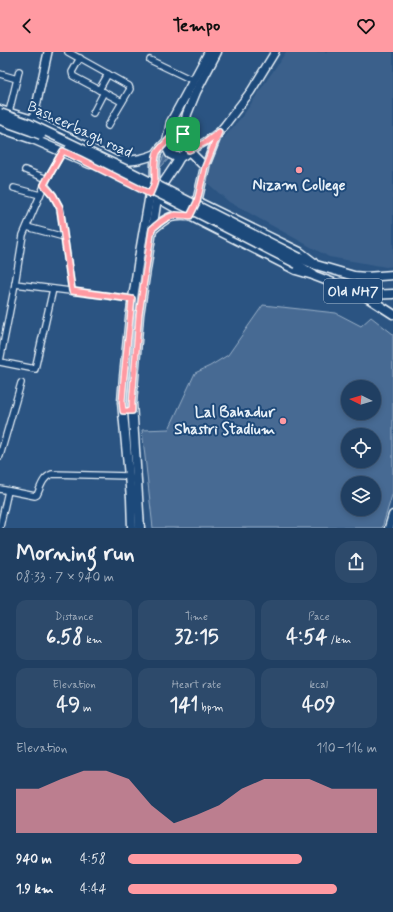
<!DOCTYPE html>
<html lang="en">
<head>
<meta charset="utf-8">
<style>
	:root { --surface:#203f62; --page:#2d4a6b; --text:#f1f3f6; --muted:#a2afbe; --line:#3d5877; --accent:#ff9aa2 }
	body { margin:0; font-family:Mynerve,sans-serif; background:var(--page); color:var(--text); height:100vh; display:flex; flex-direction:column; font-size:15px; white-space:nowrap }
	* { box-sizing:border-box; margin:0 }
	p { font-size:13px; color:var(--muted) }
	.icon { flex:none; width:22px; height:22px; fill:none; stroke:currentColor; stroke-width:2; stroke-linecap:round; stroke-linejoin:round }
	.map { position:relative; height:476px; overflow:hidden }
	.sheet { display:flex; flex-direction:column; background:var(--surface); flex:1 }
	.sheet>* { flex:none }
	.needle { width:26px; rotate:275deg }
	.tools { position:absolute; left:341px; top:328px; display:grid; gap:8px }
	.tools a { display:grid; place-items:center; width:40px; height:40px; border-radius:50%; background:var(--surface); box-shadow:0 2px 6px #0003,0 0 0 1px var(--line); font-size:20px }
	.pin { position:absolute; display:grid; place-items:center; width:34px; height:34px; color:#fff; margin:-17px; border-radius:8px; box-shadow:0 2px 6px #0006 }
	.round { display:grid; place-items:center; flex:none; width:42px; height:42px; border-radius:16px; background:var(--page) }
	.overview { display:flex; align-items:center; justify-content:space-between; height:68px; padding:0 16px }
	h1 { font-size:22px; font-weight:800; line-height:30px }
	.stats { display:grid; grid-template-columns:repeat(3,1fr); gap:6px; height:68px; padding:4px 16px }
	.stats div { display:grid; align-content:center; border-radius:10px; background:var(--page); text-align:center }
	.stats b { font-size:20px; font-weight:800 }
	.stats small { font-size:11px; font-weight:400 }
	.stats p { font-size:11px }
	.chart { height:112px; padding:8px 16px }
	.chart p { display:flex; justify-content:space-between }
	.chart svg { width:100%; height:72px; margin-top:4px; fill:var(--accent); opacity:.7 }
	ul { padding:0 16px; list-style:none; font-size:13px }
	li { display:grid; grid-template-columns:64px 48px 1fr; align-items:center; height:30px }
	li i { height:10px; border-radius:5px; background:var(--accent) }
	header { display:flex; justify-content:space-between; align-items:center; height:52px; padding:0 16px; background:var(--accent); color:#111; font-size:18px; font-weight:800 }
	.map>svg:first-child { display:block }
	.built { fill:#3a608b }
	.green { fill:#476b93; stroke:#98aec6; fill-rule:evenodd }
	.lines { fill:none; stroke-linecap:round; stroke-linejoin:round }
	.minor-casing { stroke:#e8f1f8; stroke-width:8 }
	.tertiary-casing { stroke:#e8f1f8; stroke-width:10 }
	.secondary-casing { stroke:#e8f1f8; stroke-width:11 }
	.primary-casing { stroke:#e8f1f8; stroke-width:11 }
	.minor { stroke:#1f4a7a; stroke-width:5.5 }
	.tertiary { stroke:#1f4a7a; stroke-width:7 }
	.secondary { stroke:#1f4a7a; stroke-width:8 }
	.primary { stroke:#1f4a7a; stroke-width:8 }
	.primary-bridge-casing { stroke:#e8f1f8; stroke-width:11; stroke-linecap:butt }
	.primary-bridge { stroke:#1f4a7a; stroke-width:8 }
	.route-casing { stroke:#fff; stroke-width:8 }
	.route { stroke:#ff9aa2; stroke-width:5 }
	.poi-dot { fill:#ff9aa2; stroke:#1f4a7a; stroke-width:1.5 }
	.labels { text-anchor:middle; stroke-width:4; stroke-linejoin:round; paint-order:stroke }
	.shield { fill:#1f4a7a; stroke:#acbfd2; stroke-width:1 }
	.shield-label { font-size:14px; font-weight:bold; fill:#e8f1f8 }
	.street-label { font-size:15px; fill:#e8f1f8; stroke:#1f4a7a }
	.poi-label { font-size:15px; font-weight:bold; fill:#e8f1f8; stroke:#1f4a7a }
</style>
</head>
<body>
<header><svg class="icon" aria-label="back" viewBox="0 0 24 24"><path d="M15 5l-7 7 7 7"/></svg>Tempo<svg class="icon" aria-label="heart" viewBox="0 0 24 24"><path d="M12 20l-8-8c-3-5 5-10 8-4 3-6 11-1 8 4z"/></svg></header>
<div class="map">
<svg width="393" height="476" viewBox="0 0 393 476">
	<rect width="100%" height="100%" fill="#2b5482"/>
	<filter id="ink" filterUnits="userSpaceOnUse"><feTurbulence type="fractalNoise" baseFrequency=".025" numOctaves="2"/><feDisplacementMap in="SourceGraphic" scale="8" xChannelSelector="R" yChannelSelector="G"/><feConvolveMatrix kernelMatrix="1 2 1 2 8 2 1 2 1" color-interpolation-filters="sRGB"/></filter>
	<g filter="url(#ink)">
		<polygon class="built" points="286,0 393,0 393,214 386,215 329,205 229,150 204,128 205,108 244,62"/>
		<g class="green">
			<path d="M180,86c3,3 4,7 2,12l-7,2 -18,19 11,-24 2,-8z"/>
			<path d="M263,253l73,8 25,13 10,-9 22,17v158l-11,36h-229l-11,-98 27,-1 26,-56 15,-7 18,-11zM348,335h26v26h-26zM348,383h26v26h-26zM348,431h26v26h-26z"/>
		</g>
		<g class="lines">
			<g class="minor-casing">
				<g id="minor">
					<polyline points="68,0 129,34 130,37 108,74"/>
					<polyline points="80,6 72,20 73,24 122,50"/>
					<polyline points="150,8 194,29"/>
					<polyline points="0,22 17,27"/>
					<polyline points="99,38 108,22"/>
					<polyline points="9,60 19,19"/>
					<polyline points="93,61 104,40"/>
					<polyline points="63,99 47,127 23,183 15,232 133,247"/>
					<polyline points="25,118 47,127"/>
					<polyline points="45,133 53,143 60,156 72,239"/>
					<polyline points="14,136 40,143"/>
					<polyline points="27,175 64,185"/>
					<polyline points="0,309 15,232"/>
					<polyline points="0,310 35,317 53,237"/>
					<polyline points="0,404 21,331"/>
					<path d="M0,437l35,7 2,-1c4,-8 5,-17 15,-21l76,2"/>
					<polyline points="0,475 8,439"/>
				</g>
			</g>
			<g class="tertiary-casing">
				<g id="tertiary">
					<polyline points="33,68 48,0"/>
					<polyline points="189,99 205,90 219,80 225,73 251,39 275,0"/>
					<polyline points="205,115 219,80"/>
				</g>
			</g>
			<g class="secondary-casing">
				<g id="secondary">
					<polyline points="0,58 33,68 116,109"/>
					<polyline points="0,76 35,88 90,112"/>
					<polyline points="183,82 187,62 196,40 217,0"/>
					<polyline points="189,99 205,115 197,150 194,155"/>
					<polyline points="180,105 176,105 170,102 167,96 167,89 171,70 209,0"/>
					<path d="M116,109c17,0 25,-1 40,-7"/>
					<polyline points="154,144 190,164 296,218 313,223"/>
					<polyline points="200,151 300,200 313,210"/>
					<path d="M153,177c13,-11 17,-14 34,-13"/>
					<path d="M132,476l-1,-30 -9,-96 2,-25 6,-59 10,-66 10,-58c2,-5 5,-10 5,-15 0,-7 -1,-19 2,-26 1,-3 14,-16 17,-18 6,-3 14,0 16,6 1,3 -1,7 -1,10"/>
					<polyline points="140,476 132,351 139,263 157,146 162,133 176,112 180,105 184,103 189,99"/>
				</g>
			</g>
			<g class="primary-casing">
				<g id="primary">
					<polyline points="300,206 316,213 354,224 366,225 393,223"/>
					<polyline points="297,212 315,224 365,243 393,242"/>
					<polyline points="365,244 393,262"/>
					<polyline points="389,476 393,463"/>
				</g>
			</g>
			<use href="#minor" class="minor"/>
			<use href="#tertiary" class="tertiary"/>
			<use href="#secondary" class="secondary"/>
			<use href="#primary" class="primary"/>
			<g class="primary-bridge-casing">
				<g id="primary-bridge">
					<polyline points="0,61 30,72 131,120 300,206"/>
					<polyline points="0,68 31,79 41,83"/>
					<polyline points="69,97 174,149 297,212"/>
				</g>
			</g>
			<use href="#primary-bridge" class="primary-bridge"/>
		</g>
	</g>
	<g class="lines" filter="url(#ink)">
		<g class="route-casing">
			<path id="route" d="M219,80l-14,35 -8,35 -7,14c-4,0 -9,-1 -14,-1 -9,1 -17,8 -24,14l-13,86 -7,88v8h-9l-1,-9 2,-25 8,-78 -60,-8 -12,-83 -7,-13 -9,-10 3,-6 16,-28 17,8 70,35c2,-5 5,-10 5,-15 0,-7 -1,-19 2,-26 1,-3 14,-16 17,-18 6,-3 14,0 16,6 1,3 -1,6 -1,9l17,-8z"/>
		</g>
		<use href="#route" class="route"/>
	</g>
	<g class="poi-dot">
		<circle cx="299" cy="118" r="4"/>
		<circle cx="283" cy="369" r="4"/>
	</g>
	<g class="labels">
		<rect class="shield" x="324" y="227" width="58" height="24" rx="3"/>
		<g class="shield-label">
			<text x="353" y="244">Old NH7</text>
		</g>
		<g class="street-label">
			<text transform="translate(80 77) rotate(25)" y="5">Basheerbagh road</text>
		</g>
		<g class="poi-label">
			<text x="299" y="138">Nizam College</text>
			<text x="275" y="365" text-anchor="end">Lal Bahadur<tspan x="275" dy="17">Shastri Stadium</tspan></text>
		</g>
	</g>
</svg>
<div class="tools">
<a><svg class="needle" viewBox="-14 -14 28 28"><path d="M0-13l5 13h-10z" fill="#e53935"/><path d="M0 13l5-13h-10z" fill="#a2afbe"/></svg></a>
<a><svg class="icon" aria-label="locate" viewBox="0 0 24 24"><circle cx="12" cy="12" r="6"/><path d="M12 2v4M12 18v4M2 12h4M18 12h4"/></svg></a>
<a><svg class="icon" aria-label="layers" viewBox="0 0 24 24"><path d="M12 4l9 5-9 5-9-5zM3 14l9 5 9-5"/></svg></a>
</div>
<div class="pin" style="left:183px;top:82px;background:#1e9e55"><svg class="icon" aria-label="arrive" viewBox="0 0 24 24"><path d="M6 21V4h12l-3 4 3 4H6"/></svg></div>
</div>
<section class="sheet">
<div class="overview"><div><h1>Morning run</h1><p>08:33 · 7 × 940 m</p></div><a class="round"><svg class="icon" aria-label="share" viewBox="0 0 24 24"><path d="M12 15V3M7 8l5-5 5 5M5 13v7h14v-7"/></svg></a></div>
<div class="stats">
<div><p>Distance</p><b>6.58<small> km</small></b></div>
<div><p>Time</p><b>32:15</b></div>
<div><p>Pace</p><b>4:54<small> /km</small></b></div>
</div>
<div class="stats">
<div><p>Elevation</p><b>49<small> m</small></b></div>
<div><p>Heart rate</p><b>141<small> bpm</small></b></div>
<div><p>kcal</p><b>409</b></div>
</div>
<div class="chart"><p><span>Elevation</span>110–116 m</p>
<svg viewBox="0 0 160 44" preserveAspectRatio="none"><path d="M0 44V17L10 17L20 11L30 6L40 6L50 11L60 27L70 38L80 33L90 27L100 17L110 11L120 11L130 11L140 17L150 17L160 17V44z"/></svg>
</div>
<ul>
<li><b>940 m</b>4:58<i style="width:70%"></i></li>
<li><b>1.9 km</b>4:44<i style="width:84%"></i></li>
</ul>
</section>
</body>
</html>
